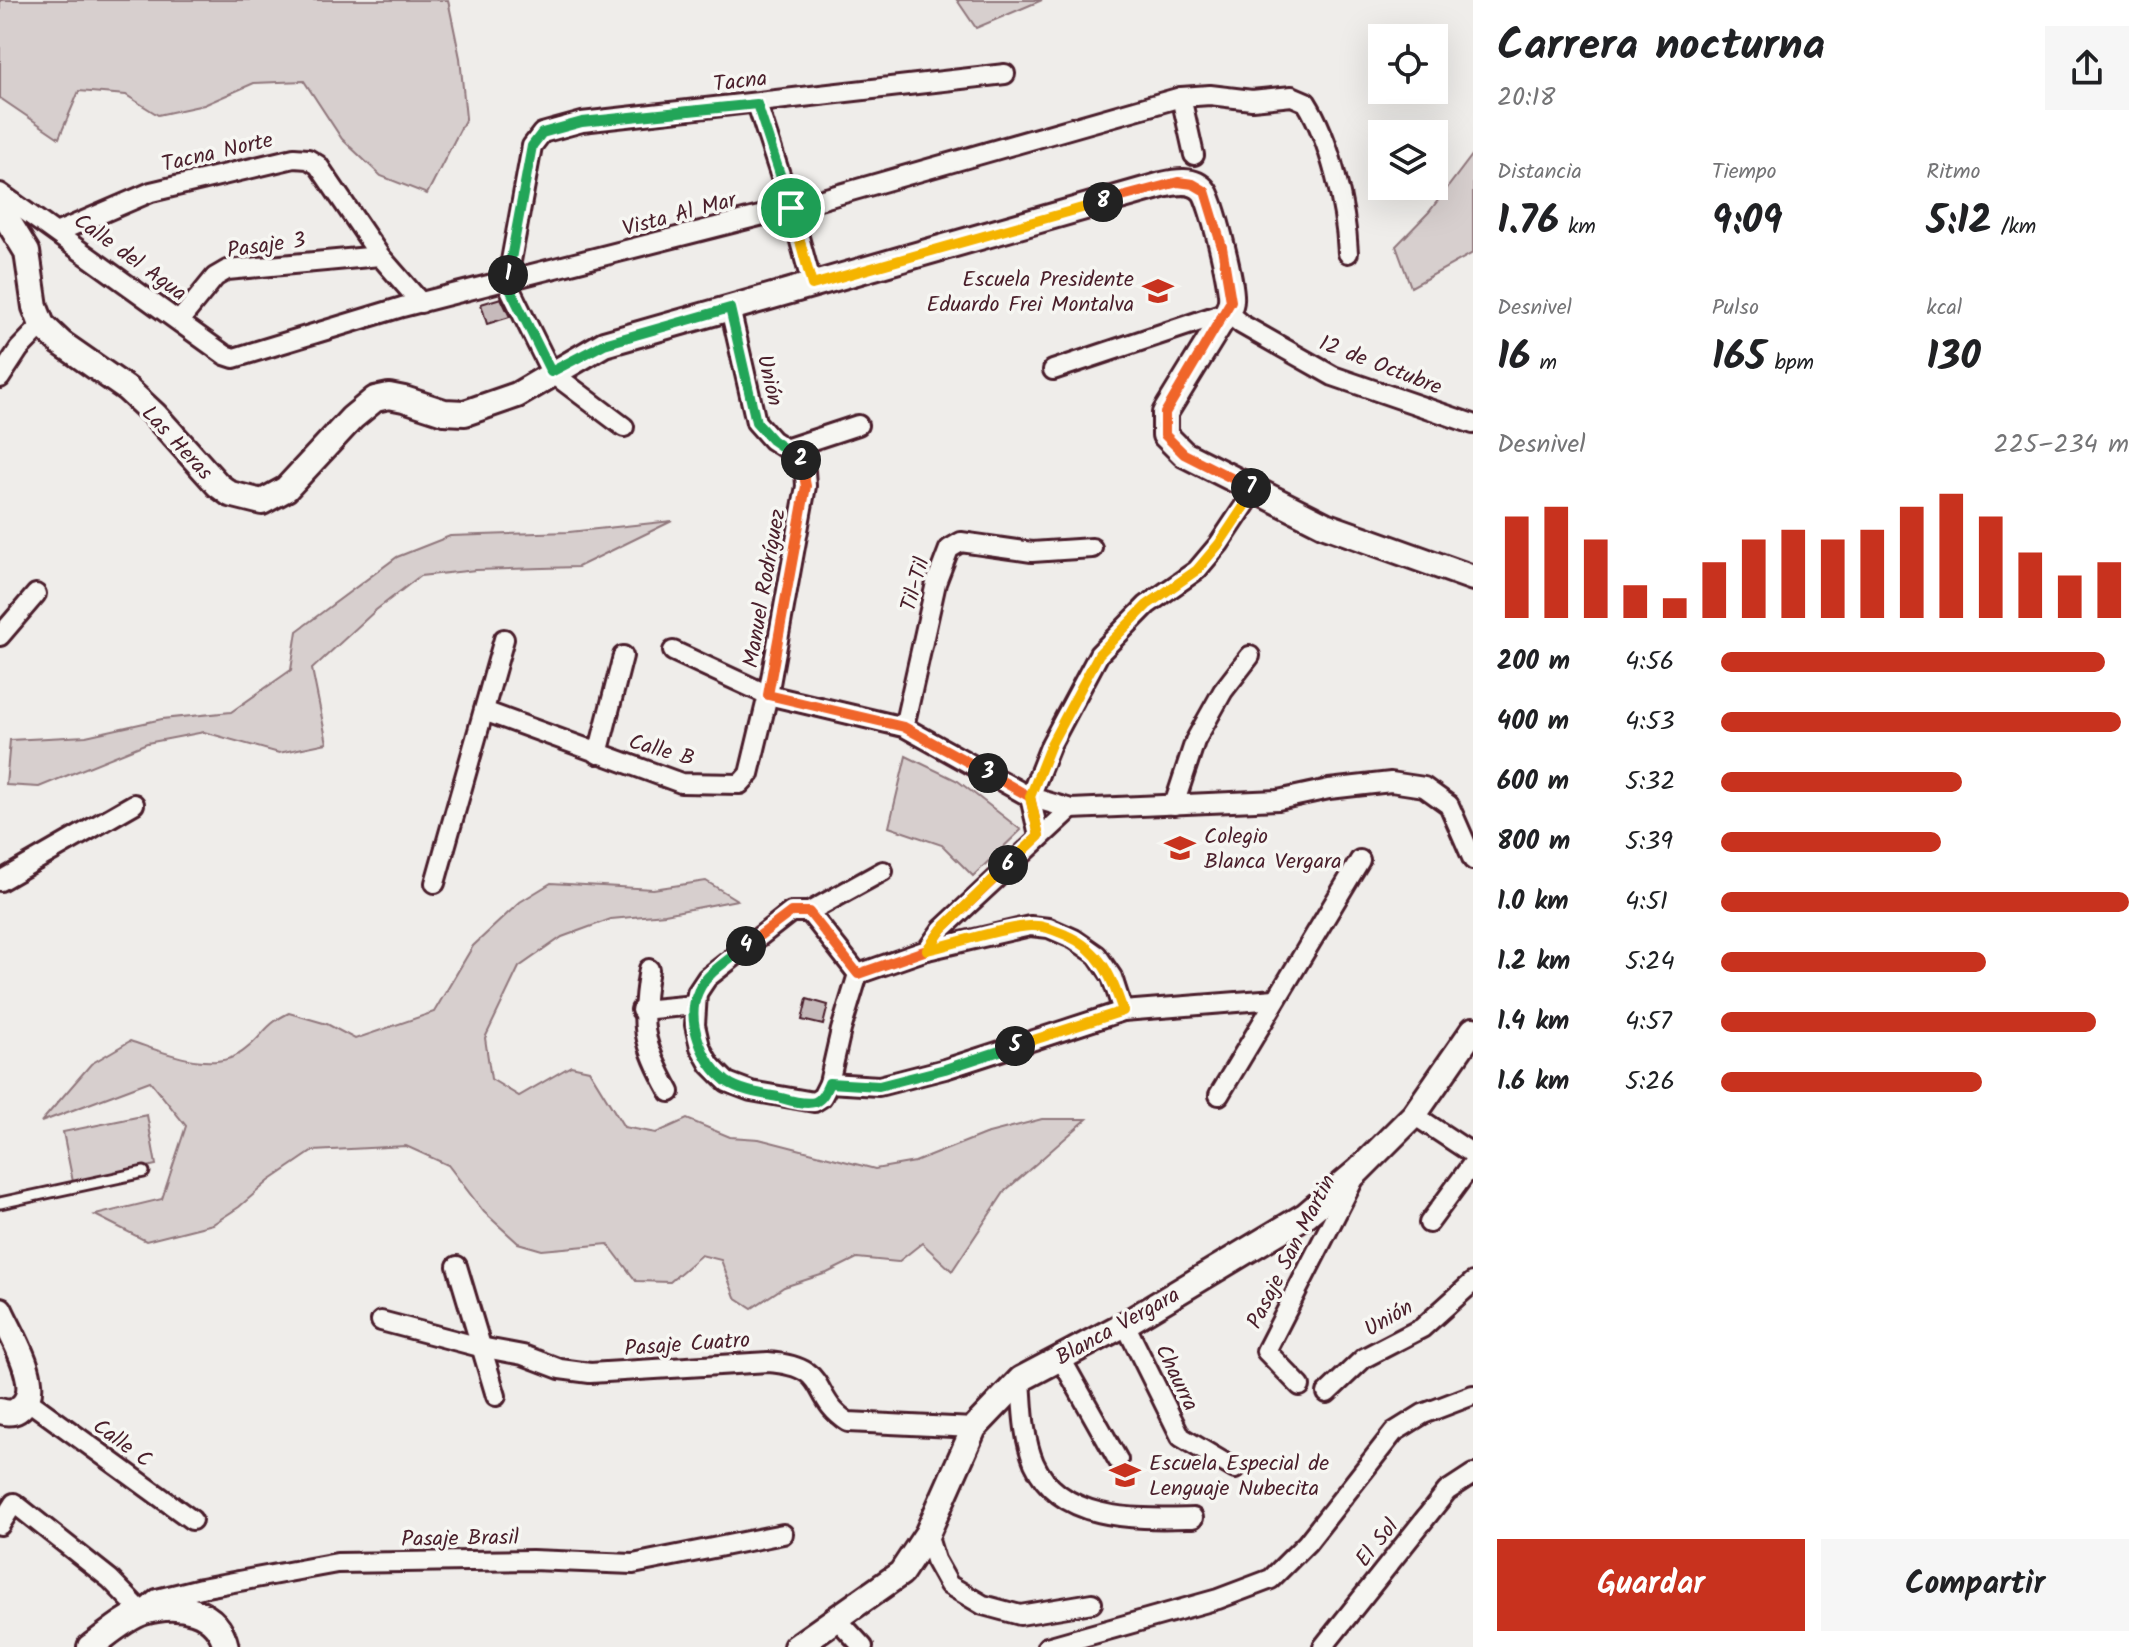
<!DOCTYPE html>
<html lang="es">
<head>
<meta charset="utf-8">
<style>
	:root { --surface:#fff; --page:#f6f6f6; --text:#202124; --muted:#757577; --accent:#c8321e }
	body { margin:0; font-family:Kalam,sans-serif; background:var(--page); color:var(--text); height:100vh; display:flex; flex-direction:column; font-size:30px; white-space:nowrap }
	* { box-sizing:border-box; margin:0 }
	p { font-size:26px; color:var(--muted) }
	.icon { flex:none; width:44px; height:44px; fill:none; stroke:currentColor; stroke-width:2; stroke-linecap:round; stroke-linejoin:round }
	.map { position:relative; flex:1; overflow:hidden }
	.panel { display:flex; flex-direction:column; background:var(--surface); width:680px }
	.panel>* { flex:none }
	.tools { position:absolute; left:1368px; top:24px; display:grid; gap:16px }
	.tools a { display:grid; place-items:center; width:80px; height:80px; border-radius:0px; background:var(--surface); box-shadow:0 8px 32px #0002; font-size:40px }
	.pin { position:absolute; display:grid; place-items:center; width:68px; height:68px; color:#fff; margin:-34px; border:4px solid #fff; border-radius:50%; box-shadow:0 2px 8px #0007 }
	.km { position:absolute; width:40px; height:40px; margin:-20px; border-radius:50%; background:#222; color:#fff; font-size:22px; line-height:40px; text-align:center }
	.round { display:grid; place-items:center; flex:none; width:84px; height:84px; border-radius:0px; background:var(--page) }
	.summary { display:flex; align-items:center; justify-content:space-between; height:136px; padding:0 24px }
	h1 { font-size:44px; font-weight:700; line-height:60px }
	.stats { display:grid; grid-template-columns:repeat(3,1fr); gap:12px; height:136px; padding:8px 24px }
	.stats div { display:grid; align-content:center }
	.stats b { font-size:40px; font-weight:700 }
	.stats small { font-size:22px; font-weight:400 }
	.stats p { font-size:22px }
	.chart { height:224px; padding:16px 24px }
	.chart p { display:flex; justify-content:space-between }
	.chart svg { width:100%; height:144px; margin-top:8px; stroke:var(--accent); stroke-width:6 }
	.primary-button { display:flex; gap:16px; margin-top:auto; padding:16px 24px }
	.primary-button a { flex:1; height:92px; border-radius:0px; background:var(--accent); color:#fff; font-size:32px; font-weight:700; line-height:92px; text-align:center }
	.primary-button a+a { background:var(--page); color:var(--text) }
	ul { padding:0 24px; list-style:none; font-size:26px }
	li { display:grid; grid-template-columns:128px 96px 1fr; align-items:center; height:60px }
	li i { height:20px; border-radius:10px; background:var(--accent) }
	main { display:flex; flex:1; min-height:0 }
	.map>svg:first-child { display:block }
	.green { fill:#d7cfce; stroke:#90777c; stroke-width:2 }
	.building { fill:#c6babb; stroke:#4a1f2b; stroke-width:2 }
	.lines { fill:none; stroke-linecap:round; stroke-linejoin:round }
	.lane-casing { stroke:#4a1f2b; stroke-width:15 }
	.street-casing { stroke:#4a1f2b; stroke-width:24 }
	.secondary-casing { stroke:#4a1f2b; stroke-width:30 }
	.lane { stroke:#f6f6f2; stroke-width:9 }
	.street { stroke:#f6f6f2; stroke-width:18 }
	.secondary { stroke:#f6f6f2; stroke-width:24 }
	.split-1-casing { stroke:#fff; stroke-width:16 }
	.split-2-casing { stroke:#fff; stroke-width:16 }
	.split-3-casing { stroke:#fff; stroke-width:16 }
	.split-4-casing { stroke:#fff; stroke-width:16 }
	.split-5-casing { stroke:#fff; stroke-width:16 }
	.split-6-casing { stroke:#fff; stroke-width:16 }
	.split-7-casing { stroke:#fff; stroke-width:16 }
	.split-8-casing { stroke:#fff; stroke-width:16 }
	.split-9-casing { stroke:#fff; stroke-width:16 }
	.split-1 { stroke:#22a559; stroke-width:10 }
	.split-2 { stroke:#22a559; stroke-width:10 }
	.split-3 { stroke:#f0652b; stroke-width:10 }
	.split-4 { stroke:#f0652b; stroke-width:10 }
	.split-5 { stroke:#22a559; stroke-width:10 }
	.split-6 { stroke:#f5b400; stroke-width:10 }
	.split-7 { stroke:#f5b400; stroke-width:10 }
	.split-8 { stroke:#f0652b; stroke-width:10 }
	.split-9 { stroke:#f5b400; stroke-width:10 }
	.labels { text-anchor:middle; stroke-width:7; stroke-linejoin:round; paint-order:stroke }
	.street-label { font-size:22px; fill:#4a1f2b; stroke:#f6f6f2 }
	.poi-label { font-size:22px; fill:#4a1f2b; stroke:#f6f6f2; text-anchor:start }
</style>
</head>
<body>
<main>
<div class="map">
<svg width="1473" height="1647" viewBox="0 0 1473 1647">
	<rect width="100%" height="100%" fill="#efedea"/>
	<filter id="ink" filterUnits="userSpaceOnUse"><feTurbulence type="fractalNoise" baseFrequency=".0125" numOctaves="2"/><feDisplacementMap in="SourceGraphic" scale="16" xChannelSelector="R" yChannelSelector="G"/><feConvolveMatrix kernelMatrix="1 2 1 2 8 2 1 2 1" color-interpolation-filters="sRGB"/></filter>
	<g filter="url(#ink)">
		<g class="green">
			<polygon points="0,0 448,0 460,58 466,118 427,194 381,176 342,139 304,81 254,83 204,105 158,115 126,95 79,91 59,138 0,98"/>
			<polygon points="957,0 1042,0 976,28"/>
			<polygon points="1473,154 1473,253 1411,287 1396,246 1429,212"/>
			<polygon points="672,521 578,567 476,570 420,576 376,610 312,669 327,743 279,753 204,732 147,743 39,787 6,785 10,740 86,736 162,719 231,712 291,670 297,631 397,557 450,536 569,532"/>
			<polygon points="906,756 958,781 1021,830 973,876 942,845 889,827"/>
			<path d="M706,881l31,19 -72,14 -54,5 -49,18 -43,30 -34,71 6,41 28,17 52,-30 18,4 35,57 32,6 31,-14 43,18 29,2 116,30 40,-7 70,-28 57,-15h45l-82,72 -53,80 -30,-28 -24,19 -41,-4 -30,15 -43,14 -32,21 -17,-11 -14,-37 -20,-5 -31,27 -34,-1 -28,-37 -66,6 -24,-7 -34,-31 -36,-47 -42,-19 -93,5 -44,30 -30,26 -26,17 -67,17 -51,-26 67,-16 24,-73 -36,-45 -109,41 50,-58 39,-23c34,11 85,35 116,8 19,-15 18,-24 43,-36l38,11 28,15 79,-27 39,-66 47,-44 31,-19 102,6z"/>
			<polygon points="147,1115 156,1165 73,1182 63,1132"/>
		</g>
		<g class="building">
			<polygon points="501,298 510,317 487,324 481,304"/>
			<polygon points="807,999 828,1005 823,1025 802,1020"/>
		</g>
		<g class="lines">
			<g class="lane-casing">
				<polyline id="lane" points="0,1203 144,1172"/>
			</g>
			<g class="street-casing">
				<g id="street">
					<polyline points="1181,97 1194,155"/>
					<polyline points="757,104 791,208 812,285"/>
					<path d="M0,193l225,162 9,3 168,-51 389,-99 390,-111 29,-2 42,5 40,-4 14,6c24,38 40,105 42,151"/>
					<polyline points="58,232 151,192 294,158 308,159 318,165 380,256 421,303"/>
					<polyline points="180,320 215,277 227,270 380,256"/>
					<polyline points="1053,370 1227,312 1241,324 1333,376 1473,424"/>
					<polyline points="0,378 19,349 42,325"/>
					<polyline points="624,427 551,372 507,283 532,146 542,133 582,122 1005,74"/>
					<polyline points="788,448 858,425"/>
					<polyline points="0,636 36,594"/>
					<polyline points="673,651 768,695 904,727 1030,797 1071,809 1278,800 1329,789 1391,782 1424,787 1449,805 1473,860"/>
					<polyline points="484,711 681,783 740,784 749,774 768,695 806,486 805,471 800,458 772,440 756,422 730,308"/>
					<polyline points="904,727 936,583 949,549 961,542 1032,552 1092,548"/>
					<polyline points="598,754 623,656"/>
					<polyline points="1174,805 1195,741 1223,691 1250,656"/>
					<polyline points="1039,836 1030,797 1051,744 1099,654 1147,605 1197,570 1219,544 1255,490"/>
					<polyline points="0,881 134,804"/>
					<polyline points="435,883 504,639"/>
					<polyline points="809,912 858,974"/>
					<polyline points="927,950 942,929 1071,809"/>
					<path d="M649,969c-10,55 -6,75 21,123"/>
					<polyline points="858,974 841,1030 829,1083 822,1097 814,1102 751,1091 727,1082 710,1065 700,1047 695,1025 697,993 707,978 791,912 809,912 883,871"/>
					<polyline points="858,974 927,950 1030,926 1049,928 1074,939 1097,955 1112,977 1123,1011"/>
					<polyline points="641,1010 695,1005"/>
					<polyline points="829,1083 879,1086 945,1069 1123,1011 1275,999"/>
					<polyline points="1219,1095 1360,860"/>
					<polyline points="1414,1115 1473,1154"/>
					<polyline points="1429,1223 1473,1163"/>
					<polyline points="457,1266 496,1396"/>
					<path d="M381,1321l99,26 43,8 37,14 30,4 178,-11c65,5 40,34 80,60l126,6"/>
					<polyline points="1125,1324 1181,1437 1235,1469"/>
					<polyline points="1060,1357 1118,1460"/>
					<path d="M1021,1379c2,28 2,58 13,84 27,60 105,56 159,55"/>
					<polyline points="1300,1386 1266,1351 1355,1177"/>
					<polyline points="1327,1393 1364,1358 1422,1328 1473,1282"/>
					<polyline points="27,1400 192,1520"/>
					<polyline points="0,1525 14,1503 110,1579 142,1612 157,1599 201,1588 337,1563 532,1560 633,1564 783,1534"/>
					<polyline points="927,1534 935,1560 949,1585 983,1605 1020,1615 1092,1603"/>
					<polyline points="837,1619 863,1647"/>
					<polyline points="1047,1647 1218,1599 1271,1579 1307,1543 1394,1432 1423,1414 1473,1395"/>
					<polyline points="1323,1647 1447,1491 1473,1474"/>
				</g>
			</g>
			<g class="secondary-casing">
				<g id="secondary">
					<path d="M0,208l27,44 8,55 7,18 19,18 66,46 28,26 63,70 12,9 32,8 24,-13 66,-71 23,-19 14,-3 15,3 40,13 21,1 52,-18 87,-51 558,-159c13,-3 32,-7 42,6 8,9 29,96 27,109 0,5 -2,8 -4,12l-62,101v22l19,19 141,71 148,53"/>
					<path d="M0,1310c10,23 43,74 23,95 -7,8 -13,9 -23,6"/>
					<path d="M90,1647c16,-11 35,-29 54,-35 34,-10 74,-3 82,35"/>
					<polyline points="796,1647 901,1573 927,1534 974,1428 1021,1379 1125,1324 1306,1215 1358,1171 1414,1115 1473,1030"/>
				</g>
			</g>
			<use href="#lane" class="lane"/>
			<use href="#street" class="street"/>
			<use href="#secondary" class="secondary"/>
		</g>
	</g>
	<g class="lines" filter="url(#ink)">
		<g class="split-1-casing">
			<polyline id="split-1" points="508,275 532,146 542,133 582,122 757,104 791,208"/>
		</g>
		<g class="split-2-casing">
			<polyline id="split-2" points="508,275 507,283 551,372 604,344 730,308 756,422 772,440 801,460"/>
		</g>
		<g class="split-3-casing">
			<polyline id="split-3" points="801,460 806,486 768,695 904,727 988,773"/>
		</g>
		<g class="split-4-casing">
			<polyline id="split-4" points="746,946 791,912 809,912 858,974 927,950 942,929 1039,836 1030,797 988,773"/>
		</g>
		<g class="split-5-casing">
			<path id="split-5" d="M746,946c-16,13 -40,27 -48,46 -13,29 5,71 28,89 14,10 36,13 52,16 11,3 26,8 37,5 8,-3 11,-12 14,-19l50,3 66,-17 70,-23"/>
		</g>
		<g class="split-6-casing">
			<path id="split-6" d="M1008,865l-66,64 -15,21c30,-7 73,-22 103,-24 13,-1 24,4 36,9 35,15 46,42 57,76l-108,35"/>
		</g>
		<g class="split-7-casing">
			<polyline id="split-7" points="1008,865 1039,836 1030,797 1051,744 1099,654 1147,605 1197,570 1219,544 1255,490 1251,488"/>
		</g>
		<g class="split-8-casing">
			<polyline id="split-8" points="1103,202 1178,182 1193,184 1205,191 1222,247 1231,301 1165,413 1165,435 1184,454 1251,488"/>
		</g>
		<g class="split-9-casing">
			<polyline id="split-9" points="791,208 812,285 1103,202"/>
		</g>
		<use href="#split-1" class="split-1"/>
		<use href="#split-2" class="split-2"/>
		<use href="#split-3" class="split-3"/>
		<use href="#split-4" class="split-4"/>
		<use href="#split-5" class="split-5"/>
		<use href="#split-6" class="split-6"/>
		<use href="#split-7" class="split-7"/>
		<use href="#split-8" class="split-8"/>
		<use href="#split-9" class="split-9"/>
	</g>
	<defs>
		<g id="school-bare" transform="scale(2.4)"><path d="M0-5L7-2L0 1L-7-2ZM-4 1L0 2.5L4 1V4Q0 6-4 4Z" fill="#c8321e" stroke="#f6f6f2" stroke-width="2.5" paint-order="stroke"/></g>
	</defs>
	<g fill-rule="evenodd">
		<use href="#school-bare" x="1158" y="291"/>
		<use href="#school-bare" x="1180" y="848"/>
		<use href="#school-bare" x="1125" y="1475"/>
	</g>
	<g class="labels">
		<g class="street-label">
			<text transform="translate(740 80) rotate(-7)" y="8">Tacna</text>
			<text transform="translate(217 151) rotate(-13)" y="8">Tacna Norte</text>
			<text transform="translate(679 213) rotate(-15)" y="8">Vista Al Mar</text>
			<text transform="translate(266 244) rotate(-8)" y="8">Pasaje 3</text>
			<text transform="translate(131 256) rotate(36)" y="8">Calle del Agua</text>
			<text transform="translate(1381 364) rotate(21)" y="8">12 de Octubre</text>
			<text transform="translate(771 380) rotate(77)" y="8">Unión</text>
			<text transform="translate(178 442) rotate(47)" y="8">Las Heras</text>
			<text transform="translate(914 584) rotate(-74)" y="8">Til-Til</text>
			<text transform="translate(763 588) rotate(-80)" y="8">Manuel Rodríguez</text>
			<text transform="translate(662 749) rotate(16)" y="8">Calle B</text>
			<text transform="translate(1290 1251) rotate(-63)" y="8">Pasaje San Martin</text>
			<text transform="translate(1388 1317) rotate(-30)" y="8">Unión</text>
			<text transform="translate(1117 1325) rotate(-29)" y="8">Blanca Vergara</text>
			<text transform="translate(687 1343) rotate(-4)" y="8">Pasaje Cuatro</text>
			<text transform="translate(1178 1377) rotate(64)" y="8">Chaurra</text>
			<text transform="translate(123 1442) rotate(36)" y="8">Calle C</text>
			<text transform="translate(460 1537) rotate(-1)" y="8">Pasaje Brasil</text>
			<text transform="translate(1376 1542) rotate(-51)" y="8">El Sol</text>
		</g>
		<g class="poi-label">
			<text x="1134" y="286" text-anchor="end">Escuela Presidente<tspan x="1134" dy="25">Eduardo Frei Montalva</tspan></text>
			<text x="1204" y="843">Colegio<tspan x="1204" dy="25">Blanca Vergara</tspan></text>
			<text x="1149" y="1470">Escuela Especial de<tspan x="1149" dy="25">Lenguaje Nubecita</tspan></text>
		</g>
	</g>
</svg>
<div class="tools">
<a><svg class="icon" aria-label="locate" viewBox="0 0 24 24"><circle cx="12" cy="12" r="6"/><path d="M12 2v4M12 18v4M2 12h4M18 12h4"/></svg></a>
<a><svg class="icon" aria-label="layers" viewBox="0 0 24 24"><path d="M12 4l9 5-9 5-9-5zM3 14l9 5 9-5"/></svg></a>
</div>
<div class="pin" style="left:791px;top:208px;background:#1e9e55"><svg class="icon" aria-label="arrive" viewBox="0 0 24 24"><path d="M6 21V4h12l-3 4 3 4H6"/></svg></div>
<b class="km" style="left:508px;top:275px">1</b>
<b class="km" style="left:801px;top:460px">2</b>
<b class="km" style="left:988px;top:773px">3</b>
<b class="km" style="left:746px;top:946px">4</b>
<b class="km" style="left:1015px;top:1046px">5</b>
<b class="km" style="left:1008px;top:865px">6</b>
<b class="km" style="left:1251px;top:488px">7</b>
<b class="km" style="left:1103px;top:202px">8</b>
</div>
<section class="panel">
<div class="summary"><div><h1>Carrera nocturna</h1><p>20:18</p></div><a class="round"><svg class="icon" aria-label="share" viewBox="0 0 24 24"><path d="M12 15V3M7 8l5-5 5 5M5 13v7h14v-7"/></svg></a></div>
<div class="stats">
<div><p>Distancia</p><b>1.76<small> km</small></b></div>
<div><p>Tiempo</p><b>9:09</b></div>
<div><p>Ritmo</p><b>5:12<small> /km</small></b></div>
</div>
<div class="stats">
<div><p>Desnivel</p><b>16<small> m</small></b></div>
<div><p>Pulso</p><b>165<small> bpm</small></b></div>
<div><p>kcal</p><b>130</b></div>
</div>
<div class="chart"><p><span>Desnivel</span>225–234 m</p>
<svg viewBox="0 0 160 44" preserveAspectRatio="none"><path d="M5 44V13M15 44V10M25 44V20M35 44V34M45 44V38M55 44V27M65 44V20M75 44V17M85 44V20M95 44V17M105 44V10M115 44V6M125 44V13M135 44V24M145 44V31M155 44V27"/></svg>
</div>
<ul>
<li><b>200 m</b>4:56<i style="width:94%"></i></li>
<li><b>400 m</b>4:53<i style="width:98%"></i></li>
<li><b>600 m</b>5:32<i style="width:59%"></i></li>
<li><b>800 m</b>5:39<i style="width:54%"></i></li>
<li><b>1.0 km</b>4:51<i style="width:100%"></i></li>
<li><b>1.2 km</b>5:24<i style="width:65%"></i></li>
<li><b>1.4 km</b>4:57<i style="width:92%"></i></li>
<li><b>1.6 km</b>5:26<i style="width:64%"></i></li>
</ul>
<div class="primary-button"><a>Guardar</a><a>Compartir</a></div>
</section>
</main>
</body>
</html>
